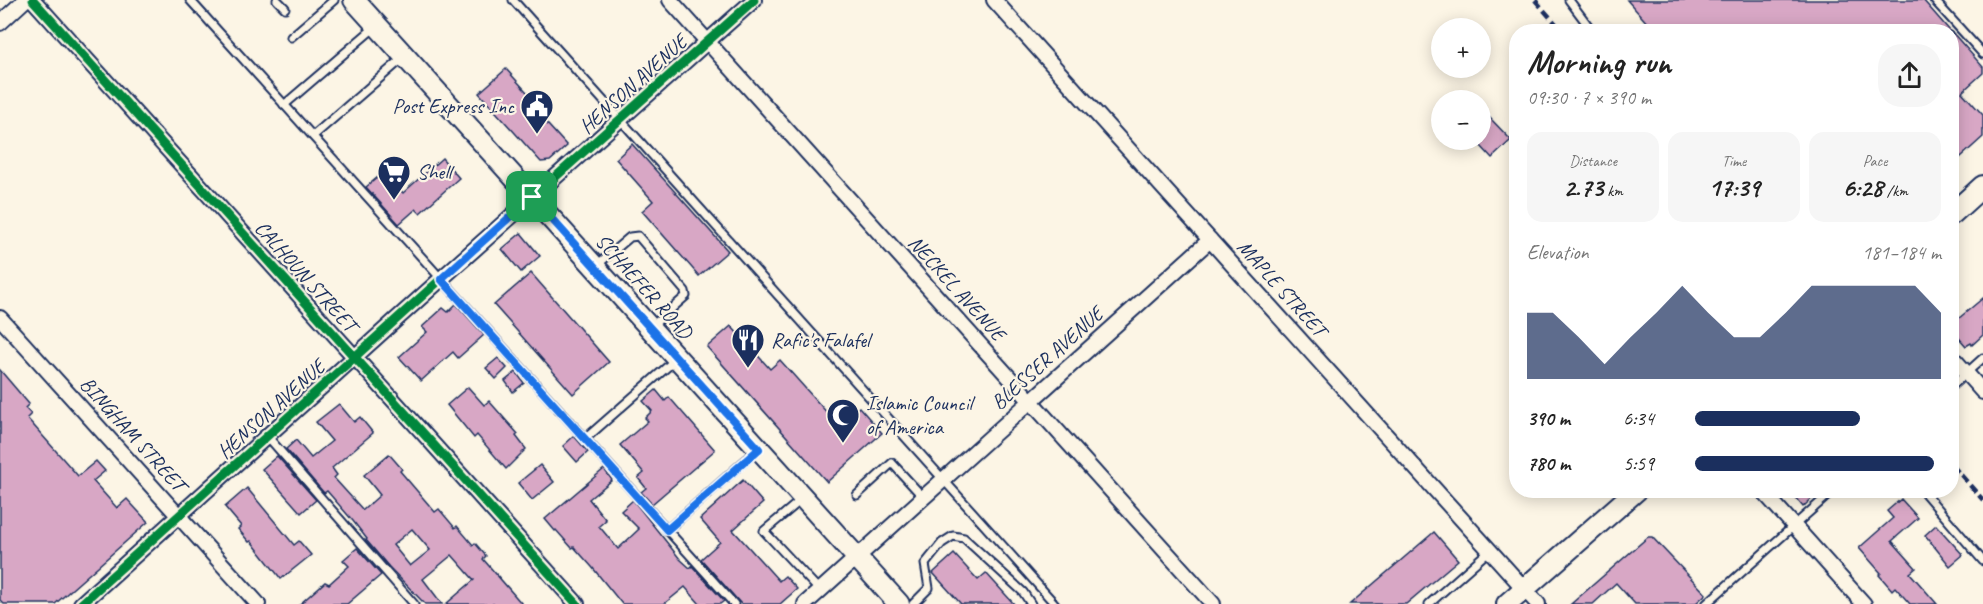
<!DOCTYPE html>
<html lang="en">
<head>
<meta charset="utf-8">
<style>
	:root { --surface:#fff; --page:#f6f6f6; --text:#222; --muted:#767676; --accent:#1b2f5e }
	body { margin:0; font-family:Caveat,sans-serif; background:var(--page); color:var(--text); height:100vh; display:flex; flex-direction:column; font-size:22px; white-space:nowrap }
	* { box-sizing:border-box; margin:0 }
	p { font-size:20px; color:var(--muted) }
	.icon { flex:none; width:33px; height:33px; fill:none; stroke:currentColor; stroke-width:2; stroke-linecap:round; stroke-linejoin:round }
	.map { position:relative; flex:1; overflow:hidden }
	.panel { position:absolute; left:1509px; top:24px; width:450px; height:474px; display:flex; flex-direction:column; background:var(--surface); border-radius:24px; box-shadow:0 3px 15px #0003 }
	.panel>* { flex:none }
	.controls { position:absolute; left:1431px; top:18px; display:grid; gap:12px }
	.controls a { display:grid; place-items:center; width:60px; height:60px; border-radius:50%; background:var(--surface); box-shadow:0 3px 15px #0003; font-size:30px }
	.pin { position:absolute; display:grid; place-items:center; width:51px; height:51px; color:#fff; margin:-26px; border-radius:12px; box-shadow:0 3px 9px #0006 }
	.round { display:grid; place-items:center; flex:none; width:63px; height:63px; border-radius:24px; background:var(--page) }
	.summary { display:flex; align-items:center; justify-content:space-between; height:102px; padding:0 18px }
	h1 { font-size:33px; font-weight:800; line-height:45px }
	.metrics { display:grid; grid-template-columns:repeat(3,1fr); gap:9px; height:102px; padding:6px 18px }
	.metrics div { display:grid; align-content:center; border-radius:15px; background:var(--page); text-align:center }
	.metrics b { font-size:26px; font-weight:800 }
	.metrics small { font-size:16px; font-weight:400 }
	.metrics p { font-size:16px }
	.chart { height:168px; padding:12px 18px }
	.chart p { display:flex; justify-content:space-between }
	.chart svg { width:100%; height:108px; margin-top:6px; fill:var(--accent); opacity:.7 }
	ul { padding:0 18px; list-style:none; font-size:20px }
	li { display:grid; grid-template-columns:96px 72px 1fr; align-items:center; height:45px }
	li i { height:15px; border-radius:8px; background:var(--accent) }
	.map>svg:first-child { display:block }
	.building { fill:#d8a7c5; stroke:#1b2f5e; stroke-width:1.5; fill-rule:evenodd }
	.lines { fill:none; stroke-linecap:round; stroke-linejoin:round }
	.lane-casing { stroke:#1b2f5e; stroke-width:11 }
	.street-casing { stroke:#1b2f5e; stroke-width:18 }
	.secondary-casing { stroke:#1b2f5e; stroke-width:24 }
	.lane { stroke:#fcf5e5; stroke-width:7 }
	.street { stroke:#fcf5e5; stroke-width:14 }
	.secondary { stroke:#fcf5e5; stroke-width:20 }
	.rail { stroke:#1b2f5e; stroke-width:4.5; stroke-dasharray:9 4.5; stroke-linecap:butt }
	.cycleway-casing { stroke:#fcf5e5; stroke-width:13 }
	.cycleway { stroke:#00873e; stroke-width:9 }
	.route-casing { stroke:#fff; stroke-width:12 }
	.route { stroke:#1a73e8; stroke-width:8 }
	.labels { text-anchor:middle; stroke-width:4.5; stroke-linejoin:round; paint-order:stroke }
	.street-label { font-size:21px; fill:#1b2f5e; stroke:#fcf5e5 }
	.poi-label { font-size:21px; fill:#1b2f5e; stroke:#fcf5e5; text-anchor:start }
</style>
</head>
<body>
<div class="map">
<svg width="1983" height="604" viewBox="0 0 1983 604">
	<rect width="100%" height="100%" fill="#fcf5e5"/>
	<filter id="ink" filterUnits="userSpaceOnUse"><feTurbulence type="fractalNoise" baseFrequency=".0167" numOctaves="2"/><feDisplacementMap in="SourceGraphic" scale="12" xChannelSelector="R" yChannelSelector="G"/><feConvolveMatrix kernelMatrix="1 2 1 2 8 2 1 2 1" color-interpolation-filters="sRGB"/></filter>
	<g filter="url(#ink)">
		<g class="building">
			<polygon points="1627,0 1923,0 1951,32 1655,32"/>
			<polygon points="1952,32 1983,67 1983,73 1962,92 1983,115 1983,137 1952,165"/>
			<polygon points="506,69 535,101 530,105 567,146 550,161 541,162 479,93"/>
			<polygon points="1489,117 1511,140 1492,158 1480,145 1480,125"/>
			<polygon points="632,144 728,251 699,276 642,211 653,201 616,159"/>
			<polygon points="442,158 459,178 420,213 416,209 399,224 366,187 384,172 403,193"/>
			<polygon points="521,233 540,256 521,272 502,249"/>
			<polygon points="531,273 609,362 573,394 494,305"/>
			<polygon points="1983,298 1983,335 1972,345 1971,343 1966,346 1952,330 1952,324"/>
			<polygon points="456,304 484,335 458,358 453,352 421,381 399,357 427,332 422,327 443,308 448,312"/>
			<polygon points="731,326 770,369 780,360 838,425 859,407 882,433 827,482 707,347"/>
			<polygon points="498,358 507,368 496,379 486,368"/>
			<polygon points="0,370 29,404 25,408 31,414 27,418 78,476 96,461 105,471 93,481 117,508 127,499 148,522 55,604 4,604 0,600"/>
			<polygon points="516,372 524,383 513,392 505,381"/>
			<polygon points="468,387 484,405 489,401 518,434 516,436 526,449 506,469 477,435 474,438 447,405"/>
			<polygon points="656,390 665,401 669,397 715,450 652,504 641,492 646,488 638,478 644,473 620,445 648,421 645,418 652,411 643,401"/>
			<path d="M339,404l15,18 6,-5 13,16 -41,35 5,7 -3,3 29,32 17,-15 -16,-20 25,-21 13,15 -2,2 35,41 4,-3 16,19 2,-2 16,19 2,-2 11,13 -3,3 39,45h-76l28,-24 -22,-25 -29,24 19,25h-17l-36,-37 -23,-27 1,-1 -14,-18 -26,-30 -3,2 -38,-44 10,-9 15,18 21,-17 -16,-19zM412,529l18,21 -20,16 -17,-21z"/>
			<polygon points="574,436 588,452 577,462 563,446"/>
			<polygon points="277,456 316,500 301,513 262,469"/>
			<polygon points="540,465 554,482 532,500 518,483"/>
			<polygon points="604,469 612,480 589,499 606,520 599,526 618,549 639,529 621,511 633,500 680,559 690,568 692,566 724,601 720,604 700,604 685,587 664,604 622,604 592,567 574,547 572,548 556,530 555,531 545,519"/>
			<polygon points="743,480 763,503 733,530 779,581 785,576 797,589 780,604 741,604 701,559 720,542 700,519"/>
			<polygon points="247,488 294,545 299,541 311,555 281,579 251,541 249,542 238,529 241,526 225,507"/>
			<polygon points="1789,490 1821,490 1803,507"/>
			<polygon points="1901,499 1918,518 1892,541 1916,568 1910,573 1937,604 1910,604 1895,587 1892,590 1879,575 1881,573 1859,548 1893,518 1887,511"/>
			<polygon points="1936,525 1963,555 1950,566 1925,535"/>
			<polygon points="1434,532 1458,560 1406,604 1350,604"/>
			<polygon points="1648,537 1652,537 1706,594 1695,604 1635,604 1616,583 1593,604 1571,604"/>
			<polygon points="357,548 381,575 347,604 300,604 325,582 329,584 349,566 343,560"/>
			<polygon points="954,554 978,580 986,573 1014,604 961,604 933,573"/>
		</g>
		<g class="lines">
			<g class="lane-casing">
				<g id="lane">
					<polyline points="190,0 734,604"/>
					<polyline points="277,0 285,8"/>
					<polyline points="513,0 1055,604"/>
					<polyline points="1569,0 1593,32"/>
					<polyline points="1934,0 1983,54"/>
					<polyline points="291,37 334,0"/>
					<polyline points="284,105 375,27"/>
					<polyline points="313,136 403,58"/>
					<polyline points="597,265 630,237 638,236 685,291 686,296 652,326"/>
					<polyline points="1952,386 1983,358"/>
					<polyline points="268,437 414,604"/>
					<polyline points="585,439 675,360"/>
					<polyline points="1922,490 1983,561"/>
					<polyline points="857,495 892,463 923,497"/>
					<polyline points="801,500 764,531 820,591"/>
					<polyline points="667,530 757,450"/>
					<polyline points="913,604 929,588 925,564 942,543 953,536 964,538 1023,592 1031,604"/>
					<polyline points="1429,604 1490,550"/>
					<polyline points="1706,604 1834,490"/>
				</g>
			</g>
			<g class="street-casing">
				<g id="street">
					<polyline points="33,0 577,604"/>
					<polyline points="670,0 1213,604"/>
					<polyline points="994,0 1538,604"/>
					<polyline points="0,23 25,0"/>
					<polyline points="0,318 258,604"/>
					<polyline points="1952,357 1983,392"/>
					<polyline points="1762,490 1864,604"/>
					<polyline points="81,604 441,279 754,0"/>
					<polyline points="805,604 1210,240"/>
				</g>
			</g>
			<g class="secondary-casing">
				<g id="secondary">
					<polyline points="354,0 899,604"/>
					<polyline points="1952,214 1983,186"/>
					<polyline points="1507,604 1637,490"/>
				</g>
			</g>
			<use href="#lane" class="lane"/>
			<use href="#street" class="street"/>
			<use href="#secondary" class="secondary"/>
			<g class="rail">
				<polyline points="1535,0 1563,32"/>
				<polyline points="1952,465 1983,500"/>
			</g>
			<g class="cycleway-casing">
				<g id="cycleway">
					<polyline points="33,0 577,604"/>
					<polyline points="81,604 441,279 754,0"/>
				</g>
			</g>
			<use href="#cycleway" class="cycleway"/>
		</g>
	</g>
	<g class="lines" filter="url(#ink)">
		<g class="route-casing">
			<polygon id="route" points="532,197 759,449 667,530 441,279"/>
		</g>
		<use href="#route" class="route"/>
	</g>
	<defs>
		<g id="civic-pin" transform="scale(1.725)"><path d="M0 17L-7.5 6A9.5 9.5 0 1 1 7.5 6Z" fill="#1b2f5e" stroke="#fcf5e5"/><path d="M-.6-6.5H3V-4.5H.6V-3L4-1V1h2V6H-6V1h2V-1L-.6-3ZM-1.2 2.5V6h2.4V2.5Z" fill="#fff"/></g>
		<g id="supermarket-pin" transform="scale(1.725)"><path d="M0 17L-7.5 6A9.5 9.5 0 1 1 7.5 6Z" fill="#1b2f5e" stroke="#fcf5e5"/><path d="M-6-5.5h2.5l.6 2H6L4.5 2H-2.5L-4.4-4H-6ZM-1.5 3.2a1.3 1.3 0 1 0 .1 0ZM3 3.2a1.3 1.3 0 1 0 .1 0Z" fill="#fff"/></g>
		<g id="restaurant-pin" transform="scale(1.725)"><path d="M0 17L-7.5 6A9.5 9.5 0 1 1 7.5 6Z" fill="#1b2f5e" stroke="#fcf5e5"/><path d="M-5-6h1v4h1v-4h1v4h1v-4h1v5L-1.5 .5V6h-2V.5L-5-1ZM5-6V6H3V1.5H1.5Q1.5-4 5-6Z" fill="#fff"/></g>
		<g id="mosque-pin" transform="scale(1.725)"><path d="M0 17L-7.5 6A9.5 9.5 0 1 1 7.5 6Z" fill="#1b2f5e" stroke="#fcf5e5"/><path d="M3.5-4.9A6 6 0 1 0 3.5 4.9A5 5 0 1 1 3.5-4.9Z" fill="#fff"/></g>
	</defs>
	<g fill-rule="evenodd">
		<use href="#civic-pin" x="537" y="106"/>
		<use href="#supermarket-pin" x="394" y="172"/>
		<use href="#restaurant-pin" x="748" y="340"/>
		<use href="#mosque-pin" x="843" y="415"/>
	</g>
	<g class="labels">
		<g class="street-label">
			<text transform="translate(633 84) rotate(-42)" y="7">HENSON AVENUE</text>
			<text transform="translate(306 276) rotate(48)" y="7">CALHOUN STREET</text>
			<text transform="translate(644 286) rotate(48)" y="7">SCHAEFER ROAD</text>
			<text transform="translate(957 288) rotate(48)" y="7">NECKEL AVENUE</text>
			<text transform="translate(1282 288) rotate(48)" y="7">MAPLE STREET</text>
			<text transform="translate(1047 358) rotate(-42)" y="7">BLESSER AVENUE</text>
			<text transform="translate(271 409) rotate(-42)" y="7">HENSON AVENUE</text>
			<text transform="translate(133 434) rotate(48)" y="7">BINGHAM STREET</text>
		</g>
		<g class="poi-label">
			<text x="514" y="113" text-anchor="end">Post Express Inc</text>
			<text x="417" y="179">Shell</text>
			<text x="771" y="347">Rafic's Falafel</text>
			<text x="866" y="410">Islamic Council<tspan x="866" dy="24">of America</tspan></text>
		</g>
	</g>
</svg>
<div class="controls">
<a>+</a>
<a>−</a>
</div>
<div class="pin" style="left:532px;top:197px;background:#1e9e55"><svg class="icon" aria-label="arrive" viewBox="0 0 24 24"><path d="M6 21V4h12l-3 4 3 4H6"/></svg></div>
<section class="panel">
<div class="summary"><div><h1>Morning run</h1><p>09:30 · 7 × 390 m</p></div><a class="round"><svg class="icon" aria-label="share" viewBox="0 0 24 24"><path d="M12 15V3M7 8l5-5 5 5M5 13v7h14v-7"/></svg></a></div>
<div class="metrics">
<div><p>Distance</p><b>2.73<small> km</small></b></div>
<div><p>Time</p><b>17:39</b></div>
<div><p>Pace</p><b>6:28<small> /km</small></b></div>
</div>
<div class="chart"><p><span>Elevation</span>181–184 m</p>
<svg viewBox="0 0 160 44" preserveAspectRatio="none"><path d="M0 44V17L10 17L20 27L30 38L40 27L50 17L60 6L70 17L80 27L90 27L100 17L110 6L120 6L130 6L140 6L150 6L160 17V44z"/></svg>
</div>
<ul>
<li><b>390 m</b>6:34<i style="width:67%"></i></li>
<li><b>780 m</b>5:59<i style="width:97%"></i></li>
</ul>
</section>
</div>
</body>
</html>
